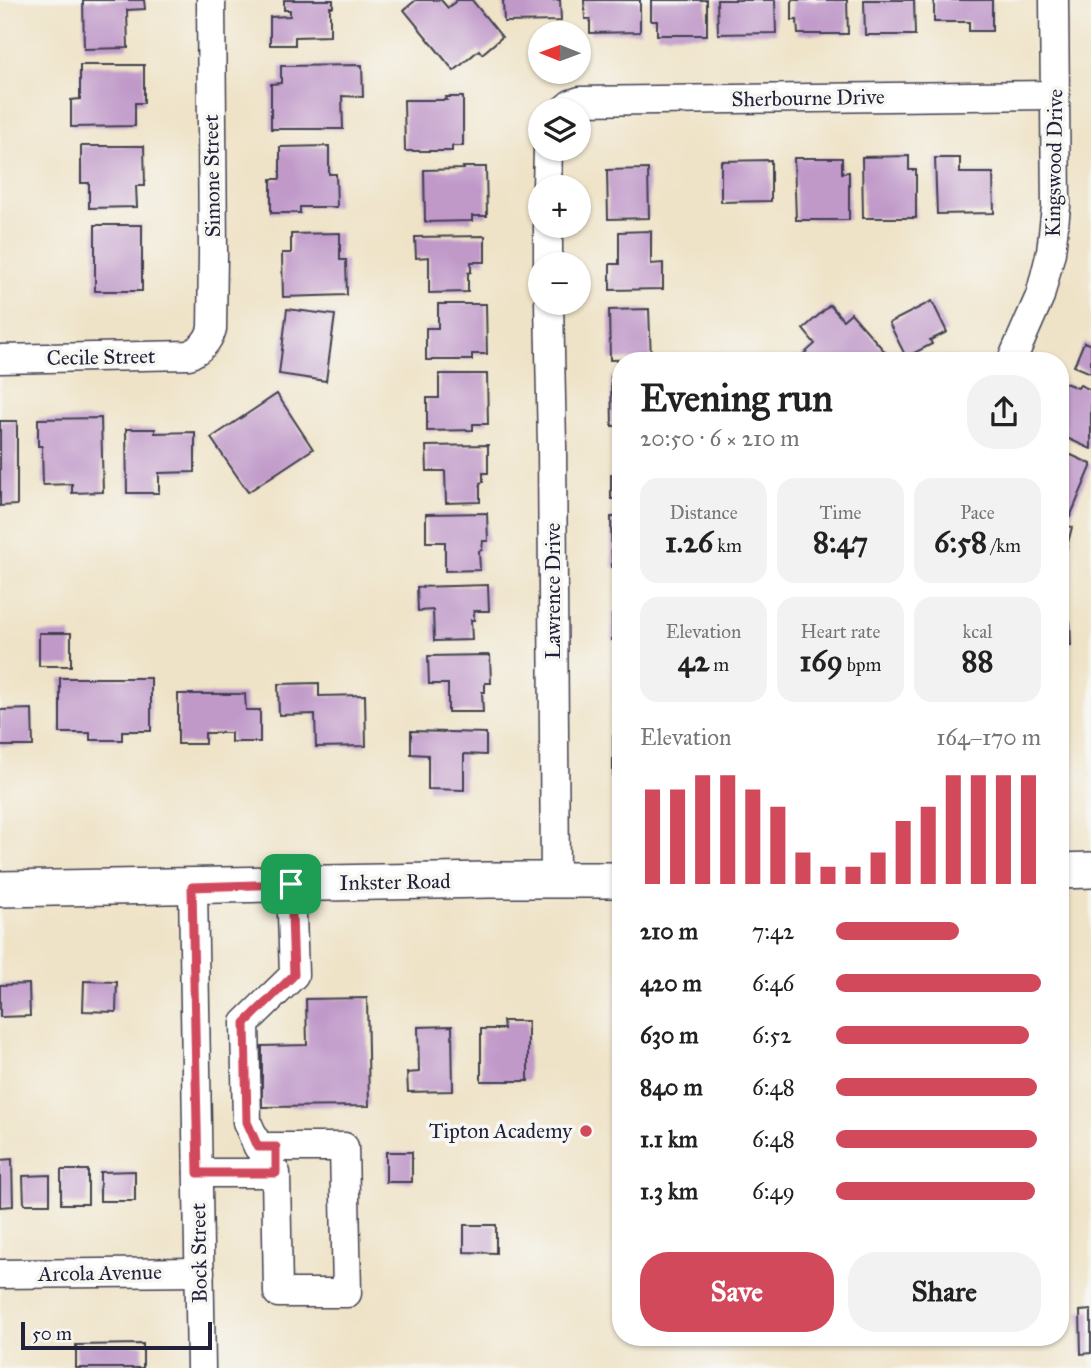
<!DOCTYPE html>
<html lang="en">
<head>
<meta charset="utf-8">
<style>
	:root { --surface:#fff; --page:#f2f2f2; --text:#222; --muted:#767676; --accent:#d1495b }
	body { margin:0; font-family:"IM FELL Great Primer",serif; background:var(--page); color:var(--text); height:100vh; display:flex; flex-direction:column; font-size:26px; white-space:nowrap }
	* { box-sizing:border-box; margin:0 }
	p { font-size:23px; color:var(--muted) }
	.icon { flex:none; width:38px; height:38px; fill:none; stroke:currentColor; stroke-width:2; stroke-linecap:round; stroke-linejoin:round }
	.map { position:relative; flex:1; overflow:hidden }
	.details { position:absolute; left:612px; top:352px; width:457px; height:994px; display:flex; flex-direction:column; background:var(--surface); border-radius:28px; box-shadow:0 2px 5px #0004 }
	.details>* { flex:none }
	.needle { width:46px; rotate:271deg }
	.buttons { position:absolute; left:528px; top:21px; display:grid; gap:14px }
	.buttons a { display:grid; place-items:center; width:63px; height:63px; border-radius:50%; background:var(--surface); box-shadow:0 2px 5px #0004; font-size:35px }
	.scale { position:absolute; left:21px; bottom:18px; width:191px; box-sizing:border-box; padding-left:7px; border:4px solid #22223b; border-top:0; font-size:19px; line-height:24px; white-space:nowrap; color:#22223b; -webkit-text-stroke:5px #f6f6f2; paint-order:stroke }
	.pin { position:absolute; display:grid; place-items:center; width:60px; height:60px; color:#fff; margin:-30px; border-radius:14px; box-shadow:0 4px 10px #0006 }
	.round { display:grid; place-items:center; flex:none; width:74px; height:74px; border-radius:28px; background:var(--page) }
	.head { display:flex; align-items:center; justify-content:space-between; height:119px; padding:0 28px }
	h1 { font-size:38px; font-weight:800; line-height:52px }
	.figures { display:grid; grid-template-columns:repeat(3,1fr); gap:10px; height:119px; padding:7px 28px }
	.figures div { display:grid; align-content:center; border-radius:18px; background:var(--page); text-align:center }
	.figures b { font-size:30px; font-weight:800 }
	.figures small { font-size:19px; font-weight:400 }
	.figures p { font-size:19px }
	.chart { height:196px; padding:14px 28px }
	.chart p { display:flex; justify-content:space-between }
	.chart svg { width:100%; height:126px; margin-top:7px; stroke:var(--accent); stroke-width:6 }
	.cta { display:flex; gap:14px; margin-top:auto; padding:14px 28px }
	.cta a { flex:1; height:80px; border-radius:28px; background:var(--accent); color:#fff; font-size:28px; font-weight:800; line-height:80px; text-align:center }
	.cta a+a { background:var(--page); color:var(--text) }
	ul { padding:0 28px; list-style:none; font-size:23px }
	li { display:grid; grid-template-columns:112px 84px 1fr; align-items:center; height:52px }
	li i { height:18px; border-radius:9px; background:var(--accent) }
	.map>svg:first-child { display:block }
	.building { fill:#c099c9 }
	.lines { fill:none; stroke-linecap:round; stroke-linejoin:round }
	.minor-casing { stroke:#413f50; stroke-width:31 }
	.major-casing { stroke:#413f50; stroke-width:38 }
	.minor { stroke:#fff; stroke-width:28 }
	.major { stroke:#fff; stroke-width:35 }
	.route-casing { stroke:#fff; stroke-width:14 }
	.route { stroke:#d1495b; stroke-width:9 }
	.poi-dot { fill:#d1495b; stroke:#f6f6f2; stroke-width:2.5 }
	.labels { text-anchor:middle; stroke-width:7; stroke-linejoin:round; paint-order:stroke }
	.street-label { font-size:21px; fill:#22223b; stroke:#f6f6f2 }
	.poi-label { font-size:21px; fill:#22223b; stroke:#f6f6f2; text-anchor:end }
</style>
</head>
<body>
<div class="map">
<svg width="1091" height="1368" viewBox="0 0 1091 1368">
	<rect width="100%" height="100%" fill="#f6f6f2"/>
	<filter id="ink" filterUnits="userSpaceOnUse"><feTurbulence type="fractalNoise" baseFrequency=".0143" numOctaves="2"/><feDisplacementMap in="SourceGraphic" scale="14" xChannelSelector="R" yChannelSelector="G"/><feConvolveMatrix kernelMatrix="1 2 1 2 8 2 1 2 1" color-interpolation-filters="sRGB"/></filter>
	<filter id="wash" filterUnits="userSpaceOnUse"><feTurbulence type="fractalNoise" baseFrequency=".00686" numOctaves="4" result="noise"/><feDisplacementMap in="SourceGraphic" scale="28" xChannelSelector="R" yChannelSelector="G"/><feGaussianBlur stdDeviation="1.57" result="paint"/><feColorMatrix in="noise" values="0 0 0 0 0 0 0 0 0 0 0 0 0 0 0 0 0 1.4 0 .05"/><feComposite in="paint" operator="in"/></filter>
	<g filter="url(#wash)">
		<rect width="100%" height="100%" fill="#efe3c7"/>
		<g id="blocks">
			<g class="building">
				<polygon points="83,0 144,0 145,9 127,10 128,48 84,49"/>
				<polygon points="284,0 333,0 333,7 330,7 330,36 295,37 295,45 270,45 270,17 290,16 290,10 284,10"/>
				<polygon points="416,0 441,0 448,8 457,0 472,0 502,37 482,54 479,50 454,71 404,10"/>
				<polygon points="503,0 560,0 561,21 504,22"/>
				<polygon points="584,0 640,0 640,32 590,33 590,19 585,19"/>
				<polygon points="651,0 707,0 707,35 657,35 657,21 651,21"/>
				<polygon points="717,0 775,0 776,33 718,34"/>
				<polygon points="792,0 847,0 848,34 798,34 797,20 792,20"/>
				<polygon points="864,0 914,0 915,35 865,35"/>
				<polygon points="934,0 992,0 992,31 969,31 969,22 934,22"/>
				<polygon points="80,65 144,65 144,103 135,103 135,126 71,127 71,100 80,99"/>
				<polygon points="362,65 363,97 342,96 343,129 271,129 271,84 281,83 281,66"/>
				<polygon points="446,97 463,97 463,146 452,146 452,151 405,151 404,100 447,100"/>
				<polygon points="81,146 144,146 145,186 136,186 137,207 89,208 89,183 81,183"/>
				<polygon points="329,146 329,174 336,174 337,207 300,207 300,213 271,213 271,179 280,179 280,147"/>
				<polygon points="909,156 909,170 916,170 916,218 863,218 862,157"/>
				<polygon points="794,158 842,158 842,173 849,172 849,220 796,220"/>
				<polygon points="935,158 960,158 960,173 993,173 994,213 937,214"/>
				<polygon points="771,160 771,201 721,202 721,161"/>
				<polygon points="463,167 486,167 487,216 472,216 472,221 425,222 424,170 464,169"/>
				<polygon points="648,169 649,218 608,219 607,170"/>
				<rect x="95" y="225" width="47" height="66"/>
				<polygon points="651,231 651,264 663,263 663,289 610,290 610,264 619,264 619,232"/>
				<polygon points="340,233 340,260 346,260 347,295 283,297 282,253 291,253 291,234"/>
				<polygon points="485,236 485,262 471,262 471,272 468,273 468,292 429,293 429,257 416,258 415,237"/>
				<polygon points="932,301 947,332 930,340 932,344 906,357 889,323"/>
				<polygon points="438,304 486,304 487,354 472,354 472,360 426,360 426,328 438,328"/>
				<polygon points="830,305 843,320 851,313 887,354 880,360 801,360 799,358 815,344 803,329"/>
				<polygon points="287,309 335,315 326,381 279,374"/>
				<polygon points="649,309 651,359 610,360 609,310"/>
				<polygon points="1084,342 1091,345 1091,373 1074,366"/>
				<polygon points="439,374 487,374 488,424 473,424 473,430 427,431 427,398 439,398"/>
				<polygon points="611,377 621,377 621,426 612,426"/>
				<polygon points="1065,383 1078,388 1080,385 1091,390 1091,449 1060,435 1060,393"/>
				<polygon points="277,394 313,449 248,492 211,438"/>
				<polygon points="101,418 103,492 72,493 72,484 43,485 42,446 38,446 38,419"/>
				<polygon points="0,421 17,421 17,505 0,506"/>
				<polygon points="126,429 155,429 155,433 195,432 195,472 159,473 159,493 127,493"/>
				<polygon points="488,445 488,473 483,473 483,482 480,483 480,502 446,503 445,471 427,471 426,446"/>
				<polygon points="1060,450 1091,464 1091,467 1070,517 1060,513"/>
				<rect x="611" y="475" width="10" height="24"/>
				<polygon points="487,513 488,541 483,541 482,550 479,551 480,570 445,571 445,542 426,542 426,514"/>
				<polygon points="611,517 621,517 621,567 612,567"/>
				<polygon points="1060,524 1072,527 1063,562 1060,561"/>
				<polygon points="488,585 489,611 474,611 474,620 471,620 472,640 434,641 433,610 418,611 417,587"/>
				<rect x="612" y="614" width="9" height="26"/>
				<polygon points="1060,621 1070,621 1071,645 1060,645"/>
				<rect x="39" y="633" width="32" height="33"/>
				<polygon points="490,655 491,683 485,683 485,692 482,692 483,712 448,712 448,684 429,684 428,656"/>
				<polygon points="60,678 151,678 151,731 122,731 122,740 90,740 90,733 60,733"/>
				<polygon points="319,683 319,696 365,695 366,746 316,747 315,714 279,715 278,684"/>
				<polygon points="613,684 621,684 621,708 614,708"/>
				<polygon points="178,694 245,694 246,710 260,710 260,742 231,742 231,733 205,733 205,744 178,744"/>
				<polygon points="32,709 33,746 0,746 0,710"/>
				<polygon points="411,731 486,733 486,755 464,754 464,790 428,789 428,755 411,754"/>
				<rect x="613" y="736" width="8" height="51"/>
				<polygon points="84,981 117,982 116,1012 83,1011"/>
				<polygon points="29,984 30,1016 0,1017 0,985"/>
				<polygon points="367,998 369,1106 262,1107 262,1046 307,1045 306,999"/>
				<polygon points="503,1021 528,1021 528,1081 481,1081 481,1029 504,1029"/>
				<polygon points="452,1026 453,1091 408,1092 407,1073 419,1072 418,1027"/>
				<rect x="386" y="1152" width="26" height="30"/>
				<polygon points="12,1159 13,1206 0,1207 0,1160"/>
				<rect x="61" y="1170" width="27" height="34"/>
				<polygon points="135,1171 135,1201 100,1201 100,1172"/>
				<polygon points="50,1175 50,1204 24,1204 23,1176"/>
				<polygon points="464,1225 496,1225 496,1253 464,1252"/>
				<polygon points="1091,1310 1091,1353 1081,1354 1080,1311"/>
				<polygon points="143,1344 143,1368 76,1368 76,1345"/>
			</g>
		</g>
	</g>
	<g filter="url(#ink)">
		<use href="#blocks" fill-opacity="0" stroke="#413f50" stroke-width="2"/>
		<g class="lines">
			<g class="minor-casing">
				<g id="minor">
					<polyline points="564,110 571,104 580,101 1055,95"/>
					<polyline points="547,187 548,149"/>
					<polyline points="548,226 548,264"/>
					<polyline points="549,303 552,446 555,880"/>
					<path d="M0,359l189,-4c12,-6 19,-13 23,-26l1,-75 -2,-254"/>
					<polyline points="1012,360 1040,296 1051,252 1056,207 1054,0"/>
					<polyline points="193,887 201,1368"/>
					<polyline points="198,1173 276,1173 278,1293 347,1293 344,1147 258,1147 247,1122 245,1023 294,975 291,884"/>
					<polyline points="0,1274 200,1272"/>
				</g>
			</g>
			<g class="major-casing">
				<g id="major">
					<polyline points="1060,871 1091,870"/>
					<polyline points="0,889 489,880 621,880"/>
				</g>
			</g>
			<use href="#minor" class="minor"/>
			<use href="#major" class="major"/>
		</g>
	</g>
	<g class="lines" filter="url(#ink)">
		<g class="route-casing">
			<polygon id="route" points="291,884 294,975 245,1023 247,1122 258,1147 276,1147 276,1173 198,1173 192,887"/>
		</g>
		<use href="#route" class="route"/>
	</g>
	<circle class="poi-dot" cx="586" cy="1131" r="7"/>
	<g class="labels">
		<g class="street-label">
			<text transform="translate(808 98) rotate(-1)" y="7">Sherbourne Drive</text>
			<text transform="translate(1054 163) rotate(-89)" y="7">Kingswood Drive</text>
			<text transform="translate(212 176) rotate(-91)" y="7">Simone Street</text>
			<text transform="translate(101 357) rotate(-1)" y="7">Cecile Street</text>
			<text transform="translate(553 591) rotate(-90)" y="7">Lawrence Drive</text>
			<text transform="translate(395 882) rotate(-1)" y="7">Inkster Road</text>
			<text transform="translate(199 1253) rotate(-91)" y="7">Bock Street</text>
			<text transform="translate(100 1273) rotate(-1)" y="7">Arcola Avenue</text>
		</g>
		<g class="poi-label">
			<text x="572" y="1138">Tipton Academy</text>
		</g>
	</g>
</svg>
<div class="buttons">
<a><svg class="needle" viewBox="-14 -14 28 28"><path d="M0-13l5 13h-10z" fill="#e53935"/><path d="M0 13l5-13h-10z" fill="#767676"/></svg></a>
<a><svg class="icon" aria-label="layers" viewBox="0 0 24 24"><path d="M12 4l9 5-9 5-9-5zM3 14l9 5 9-5"/></svg></a>
<a>+</a>
<a>−</a>
</div>
<div class="scale">50 m</div>
<div class="pin" style="left:291px;top:884px;background:#1e9e55"><svg class="icon" aria-label="arrive" viewBox="0 0 24 24"><path d="M6 21V4h12l-3 4 3 4H6"/></svg></div>
<section class="details">
<div class="head"><div><h1>Evening run</h1><p>20:50 · 6 × 210 m</p></div><a class="round"><svg class="icon" aria-label="share" viewBox="0 0 24 24"><path d="M12 15V3M7 8l5-5 5 5M5 13v7h14v-7"/></svg></a></div>
<div class="figures">
<div><p>Distance</p><b>1.26<small> km</small></b></div>
<div><p>Time</p><b>8:47</b></div>
<div><p>Pace</p><b>6:58<small> /km</small></b></div>
</div>
<div class="figures">
<div><p>Elevation</p><b>42<small> m</small></b></div>
<div><p>Heart rate</p><b>169<small> bpm</small></b></div>
<div><p>kcal</p><b>88</b></div>
</div>
<div class="chart"><p><span>Elevation</span>164–170 m</p>
<svg viewBox="0 0 160 44" preserveAspectRatio="none"><path d="M5 44V11M15 44V11M25 44V6M35 44V6M45 44V11M55 44V17M65 44V33M75 44V38M85 44V38M95 44V33M105 44V22M115 44V17M125 44V6M135 44V6M145 44V6M155 44V6"/></svg>
</div>
<ul>
<li><b>210 m</b>7:42<i style="width:60%"></i></li>
<li><b>420 m</b>6:46<i style="width:100%"></i></li>
<li><b>630 m</b>6:52<i style="width:94%"></i></li>
<li><b>840 m</b>6:48<i style="width:98%"></i></li>
<li><b>1.1 km</b>6:48<i style="width:98%"></i></li>
<li><b>1.3 km</b>6:49<i style="width:97%"></i></li>
</ul>
<div class="cta"><a>Save</a><a>Share</a></div>
</section>
</div>
</body>
</html>
